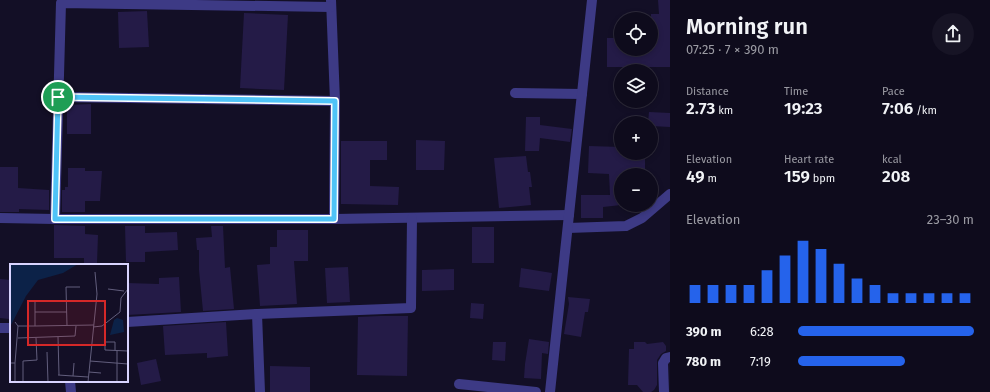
<!DOCTYPE html>
<html lang="en">
<head>
<meta charset="utf-8">
<style>
	:root { --surface:#0e0b1c; --page:#171425; --text:#f1f3f6; --muted:#9b9ba3; --line:#2e2b3b; --accent:#2563eb }
	body { margin:0; font-family:"Fira Sans",sans-serif; background:var(--page); color:var(--text); height:100vh; display:flex; flex-direction:column; font-size:15px; white-space:nowrap }
	* { box-sizing:border-box; margin:0 }
	p { font-size:13px; color:var(--muted) }
	.icon { flex:none; width:22px; height:22px; fill:none; stroke:currentColor; stroke-width:2; stroke-linecap:round; stroke-linejoin:round }
	.map { position:relative; flex:1; overflow:hidden }
	.sheet { display:flex; flex-direction:column; background:var(--surface); width:320px }
	.sheet>* { flex:none }
	.fabs { position:absolute; left:614px; top:12px; display:grid; gap:8px }
	.fabs a { display:grid; place-items:center; width:44px; height:44px; border-radius:50%; background:var(--surface); box-shadow:0 2px 6px #0003,0 0 0 1px var(--line); font-size:20px }
	.pin { position:absolute; display:grid; place-items:center; width:34px; height:34px; color:#fff; margin:-17px; border:2px solid #fff; border-radius:50%; box-shadow:0 1px 4px #0007 }
	.round { display:grid; place-items:center; flex:none; width:42px; height:42px; border-radius:21px; background:var(--page) }
	.summary { display:flex; align-items:center; justify-content:space-between; height:68px; padding:0 16px }
	h1 { font-size:22px; font-weight:600; line-height:30px }
	.figures { display:grid; grid-template-columns:repeat(3,1fr); gap:6px; height:68px; padding:4px 16px }
	.figures div { display:grid; align-content:center }
	.figures b { font-size:17px; font-weight:600 }
	.figures small { font-size:11px; font-weight:400 }
	.figures p { font-size:11px }
	.chart { height:112px; padding:8px 16px }
	.chart p { display:flex; justify-content:space-between }
	.chart svg { width:100%; height:72px; margin-top:4px; stroke:var(--accent); stroke-width:6 }
	ul { padding:0 16px; list-style:none; font-size:13px }
	li { display:grid; grid-template-columns:64px 48px 1fr; align-items:center; height:30px }
	li i { height:10px; border-radius:5px; background:var(--accent) }
	main { display:flex; flex:1; min-height:0 }
	.map>svg:first-child { display:block }
	.building { fill:#241b47 }
	.lines { fill:none; stroke-linecap:round; stroke-linejoin:round }
	.minor { stroke:#3d3a85; stroke-width:10 }
	.route-casing { stroke:#fff; stroke-width:8 }
	.route { stroke:#4fc3f7; stroke-width:5 }
	.inset-road { fill:none; stroke:#625e7d; stroke-width:1 }
	.view { fill:#d62828; fill-opacity:0.15; stroke:#d62828; stroke-width:2 }
	.inset-edge { fill:none; stroke:#d9d4ff; stroke-width:2 }
</style>
</head>
<body>
<main>
<div class="map">
<svg width="670" height="392" viewBox="0 0 670 392">
	<rect width="100%" height="100%" fill="#130f26"/>
	<g class="building">
		<polygon points="658,0 670,0 670,67 607,67 607,38 621,38 621,49 651,49 651,14 659,14"/>
		<polygon points="147,11 149,47 119,48 118,12"/>
		<polygon points="244,13 288,15 284,90 240,88"/>
		<polygon points="91,104 91,134 67,134 67,105"/>
		<polygon points="649,112 670,113 670,127 651,126 651,123 648,123"/>
		<polygon points="526,117 540,117 540,125 572,129 570,142 540,138 539,151 525,151"/>
		<polygon points="416,140 445,141 444,170 416,170"/>
		<polygon points="341,141 387,141 387,160 370,160 370,186 399,187 398,205 341,204"/>
		<polygon points="589,146 621,147 621,153 645,153 645,175 621,174 621,205 603,207 603,218 581,218 581,195 610,195 609,174 588,173"/>
		<polygon points="526,156 528,172 530,172 532,187 529,187 531,205 499,208 494,158"/>
		<polygon points="0,167 18,167 18,188 49,190 49,210 19,209 19,212 0,212"/>
		<polygon points="68,168 85,168 85,171 102,171 100,201 85,201 85,212 62,212 62,190 65,190 65,187 68,187"/>
		<polygon points="54,225 85,226 85,234 98,235 97,263 84,263 84,258 54,258"/>
		<polygon points="125,226 145,226 145,233 177,232 178,250 145,252 145,262 126,262"/>
		<polygon points="211,226 223,226 225,268 230,267 234,309 203,311 199,270 199,250 197,250 196,238 212,237"/>
		<rect x="472" y="227" width="22" height="36"/>
		<polygon points="277,230 308,230 308,261 294,261 297,304 260,306 257,265 270,264 270,247 277,247"/>
		<polygon points="348,267 350,302 327,303 325,268"/>
		<polygon points="521,268 552,273 549,291 519,287"/>
		<polygon points="454,269 454,290 422,291 422,270"/>
		<polygon points="179,277 181,312 127,315 127,283 159,284 159,278"/>
		<polygon points="0,279 11,280 9,319 0,318"/>
		<polygon points="568,297 590,299 588,312 585,312 581,337 564,334 569,304"/>
		<polygon points="471,303 484,304 483,319 470,318"/>
		<polygon points="380,316 408,316 407,376 357,375 358,317"/>
		<polygon points="226,322 228,356 207,358 207,353 165,355 163,326"/>
		<polygon points="529,339 549,342 548,354 542,353 541,379 524,378 525,364"/>
		<polygon points="493,342 506,342 505,361 492,360"/>
		<polygon points="634,342 645,342 647,344 663,342 666,346 666,351 661,354 657,360 657,385 654,390 651,392 643,392 637,385 628,385 629,349 634,349"/>
		<polygon points="156,359 161,381 141,385 137,363"/>
		<polygon points="270,366 310,367 310,392 270,392"/>
	</g>
	<g class="lines">
		<g class="minor">
			<polyline points="331,0 335,101 334,219"/>
			<polyline points="331,7 61,3 55,219 334,219 569,215"/>
			<polyline points="515,93 582,94"/>
			<polyline points="58,97 335,101"/>
			<polyline points="0,218 55,219"/>
			<polyline points="568,228 626,226 642,218 670,194"/>
			<polyline points="257,314 260,392"/>
			<polyline points="127,322 257,314 411,308 412,218"/>
			<polyline points="0,328 11,328"/>
			<polyline points="70,381 71,392"/>
			<polyline points="459,384 536,392"/>
			<polyline points="550,392 592,0"/>
			<polyline points="664,392 663,363 666,358 670,357"/>
		</g>
	</g>
	<g class="lines">
		<g class="route-casing">
			<polygon id="route" points="58,97 335,101 334,219 55,219"/>
		</g>
		<use href="#route" class="route"/>
	</g>
	<g transform="translate(10 264)">
		<rect width="118" height="118" fill="#130f26"/>
		<path d="M0,0h68l-15,9 -25,7 -12,16 -16,31zM107,54l6,2 1,12 -14,3 4,-15z" fill="#0c2248"/>
		<path class="inset-road" d="M98,25l16,2M56,37h-31v25l59,-1M25,48h32M8,62h17M57,62l-1,-39h14M83,63l9,-1 18,-14 1,-14 7,-9M48,73l1,38M8,74l57,-2 1,-10M105,86v-8h-10v8l23,1M107,86v32M37,88l1,30M80,97l38,3M0,99h5l3,-37 -3,-4M79,108l12,1M48,111l30,2M63,112l1,-13M5,118v-19M13,118v-21l14,-1 -1,-22M78,118l9,-88 -2,-22"/>
		<path class="view" d="M18,37h77v44h-77z"/>
		<rect width="118" height="118" class="inset-edge"/>
	</g>
</svg>
<div class="fabs">
<a><svg class="icon" aria-label="locate" viewBox="0 0 24 24"><circle cx="12" cy="12" r="6"/><path d="M12 2v4M12 18v4M2 12h4M18 12h4"/></svg></a>
<a><svg class="icon" aria-label="layers" viewBox="0 0 24 24"><path d="M12 4l9 5-9 5-9-5zM3 14l9 5 9-5"/></svg></a>
<a>+</a>
<a>−</a>
</div>
<div class="pin" style="left:58px;top:97px;background:#1e9e55"><svg class="icon" aria-label="arrive" viewBox="0 0 24 24"><path d="M6 21V4h12l-3 4 3 4H6"/></svg></div>
</div>
<section class="sheet">
<div class="summary"><div><h1>Morning run</h1><p>07:25 · 7 × 390 m</p></div><a class="round"><svg class="icon" aria-label="share" viewBox="0 0 24 24"><path d="M12 15V3M7 8l5-5 5 5M5 13v7h14v-7"/></svg></a></div>
<div class="figures">
<div><p>Distance</p><b>2.73<small> km</small></b></div>
<div><p>Time</p><b>19:23</b></div>
<div><p>Pace</p><b>7:06<small> /km</small></b></div>
</div>
<div class="figures">
<div><p>Elevation</p><b>49<small> m</small></b></div>
<div><p>Heart rate</p><b>159<small> bpm</small></b></div>
<div><p>kcal</p><b>208</b></div>
</div>
<div class="chart"><p><span>Elevation</span>23–30 m</p>
<svg viewBox="0 0 160 44" preserveAspectRatio="none"><path d="M5 44V33M15 44V33M25 44V33M35 44V33M45 44V24M55 44V15M65 44V6M75 44V11M85 44V20M95 44V29M105 44V33M115 44V38M125 44V38M135 44V38M145 44V38M155 44V38"/></svg>
</div>
<ul>
<li><b>390 m</b>6:28<i style="width:100%"></i></li>
<li><b>780 m</b>7:19<i style="width:61%"></i></li>
</ul>
</section>
</main>
</body>
</html>
